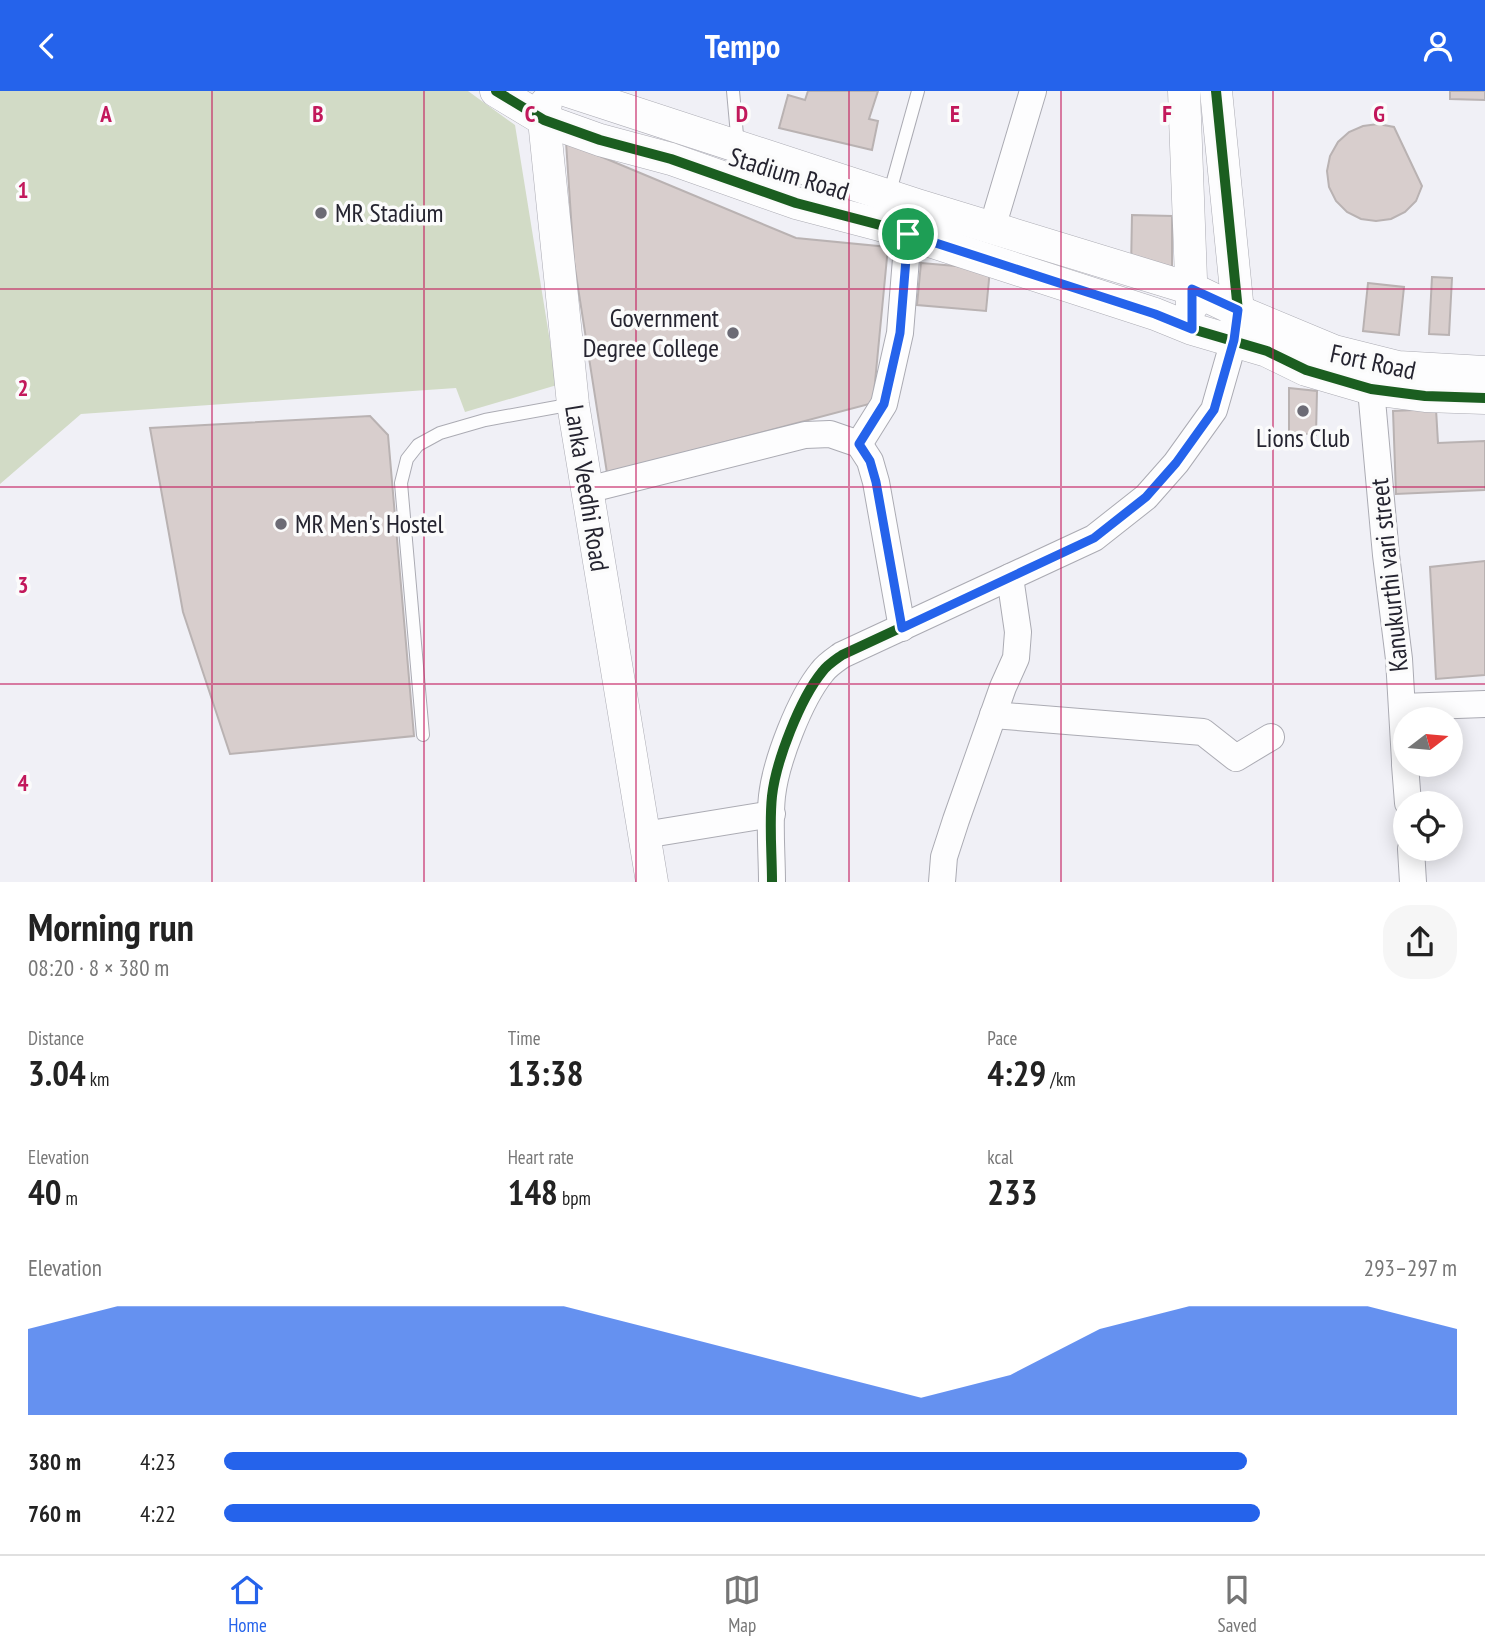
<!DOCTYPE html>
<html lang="en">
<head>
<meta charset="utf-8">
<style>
	:root { --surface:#fff; --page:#f6f6f6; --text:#222; --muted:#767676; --line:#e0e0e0; --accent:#2563eb }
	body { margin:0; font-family:"PT Sans Narrow",sans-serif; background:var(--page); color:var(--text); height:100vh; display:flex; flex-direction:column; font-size:26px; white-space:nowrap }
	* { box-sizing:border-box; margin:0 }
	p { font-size:23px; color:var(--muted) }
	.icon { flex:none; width:38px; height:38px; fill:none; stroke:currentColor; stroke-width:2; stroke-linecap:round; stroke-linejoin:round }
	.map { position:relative; height:791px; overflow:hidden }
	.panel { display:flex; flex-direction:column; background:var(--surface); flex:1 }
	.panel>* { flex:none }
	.needle { width:46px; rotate:74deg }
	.buttons { position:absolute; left:1393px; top:616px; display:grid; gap:14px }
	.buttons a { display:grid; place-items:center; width:70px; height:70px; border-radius:50%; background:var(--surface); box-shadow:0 4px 18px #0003; font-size:35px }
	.pin { position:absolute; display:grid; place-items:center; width:60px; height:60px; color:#fff; margin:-30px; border:4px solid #fff; border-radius:50%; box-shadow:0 2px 7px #0007 }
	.round { display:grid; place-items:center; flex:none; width:74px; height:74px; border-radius:28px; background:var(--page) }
	.headline { display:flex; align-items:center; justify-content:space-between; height:119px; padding:0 28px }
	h1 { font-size:38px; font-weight:600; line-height:52px }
	.stats { display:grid; grid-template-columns:repeat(3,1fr); gap:10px; height:119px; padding:7px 28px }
	.stats div { display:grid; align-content:center }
	.stats b { font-size:35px; font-weight:600 }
	.stats small { font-size:19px; font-weight:400 }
	.stats p { font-size:19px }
	.chart { height:196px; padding:14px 28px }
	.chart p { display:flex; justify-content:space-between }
	.chart svg { width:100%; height:126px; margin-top:7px; fill:var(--accent); opacity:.7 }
	ul { padding:0 28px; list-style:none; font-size:23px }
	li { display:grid; grid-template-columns:112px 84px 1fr; align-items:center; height:52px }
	li i { height:18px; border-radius:9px; background:var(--accent) }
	header { display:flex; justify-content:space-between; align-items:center; height:91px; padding:0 28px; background:var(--accent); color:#fff; font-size:32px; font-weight:600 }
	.menu { display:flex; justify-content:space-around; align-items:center; height:98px; border-top:2px solid var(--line); background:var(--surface); font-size:19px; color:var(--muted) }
	.menu a { display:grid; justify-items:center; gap:4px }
	.menu .selected { color:var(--accent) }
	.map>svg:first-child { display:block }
	.green { fill:#d2dbc6 }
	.building { fill:#d8cecd; stroke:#b9b2b2; stroke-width:2 }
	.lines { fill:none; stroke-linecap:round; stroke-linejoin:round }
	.service-casing { stroke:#ababb3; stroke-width:14 }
	.minor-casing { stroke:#ababb3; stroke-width:28 }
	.tertiary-casing { stroke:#ababb3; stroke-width:33 }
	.service { stroke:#fdfdfe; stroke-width:12 }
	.minor { stroke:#fdfdfe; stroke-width:26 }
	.tertiary { stroke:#fdfdfe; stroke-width:32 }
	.cycleway-casing { stroke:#fbfbfb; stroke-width:15 }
	.cycleway { stroke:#1b5e20; stroke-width:10 }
	.route-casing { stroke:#fff; stroke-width:14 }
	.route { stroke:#2563eb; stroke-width:9 }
	.grid { fill:none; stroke:#c2185b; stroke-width:2; stroke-opacity:0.55 }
	.poi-dot { fill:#6c6b75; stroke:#fbfbfb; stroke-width:2.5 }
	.labels { text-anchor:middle; stroke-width:7; stroke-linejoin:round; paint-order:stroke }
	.street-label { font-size:26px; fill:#252430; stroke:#fbfbfb }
	.poi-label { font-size:26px; fill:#252430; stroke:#fbfbfb; text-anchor:start }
	.grid-label { font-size:23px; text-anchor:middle; font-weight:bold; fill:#c2185b; stroke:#fbfbfb; stroke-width:7; stroke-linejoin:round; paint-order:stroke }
</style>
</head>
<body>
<header><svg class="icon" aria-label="back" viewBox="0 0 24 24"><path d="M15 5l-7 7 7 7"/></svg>Tempo<svg class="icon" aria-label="person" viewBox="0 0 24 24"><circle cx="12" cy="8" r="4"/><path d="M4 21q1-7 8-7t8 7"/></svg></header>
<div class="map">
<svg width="1485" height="791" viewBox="0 0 1485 791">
	<rect width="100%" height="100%" fill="#f0f0f6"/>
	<polygon class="green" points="0,0 468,0 515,34 557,294 465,321 456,297 81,323 0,393"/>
	<g class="building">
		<polygon points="808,0 878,0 869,28 878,30 872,59 779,37 788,4 805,9"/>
		<polygon points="1450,0 1485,0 1485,9 1450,8"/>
		<polygon points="1378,33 1394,36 1422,95 1416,110 1405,121 1391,128 1376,130 1361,128 1347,121 1336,110 1329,96 1327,80 1330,65 1338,51 1349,41 1363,35"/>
		<polygon points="566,51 796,147 888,156 873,312 607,382 574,171"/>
		<polygon points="1132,124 1172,125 1172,179 1131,179"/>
		<polygon points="921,172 990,178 986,220 917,214"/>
		<polygon points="1432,186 1452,187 1449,244 1429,243"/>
		<polygon points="1368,192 1404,196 1399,244 1363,240"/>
		<polygon points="1289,297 1317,300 1316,344 1289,341"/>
		<polygon points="1436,318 1438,352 1485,350 1485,399 1396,403 1393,320"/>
		<polygon points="370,325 388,344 414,645 230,663 183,521 150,337"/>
		<polygon points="1485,470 1485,584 1436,588 1430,476"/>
	</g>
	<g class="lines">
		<g class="service-casing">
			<g id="service">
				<polyline points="733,0 738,55"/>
				<polyline points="889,104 918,0"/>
				<polyline points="423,644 401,392 407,368 418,354 440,342 485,329 573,313"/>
			</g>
		</g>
		<g class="minor-casing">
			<g id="minor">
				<polyline points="992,137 1033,0"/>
				<polyline points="1371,298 1386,464 1399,568 1405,670"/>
				<polyline points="859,353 884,313 900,242 908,143"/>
				<polyline points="587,399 805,344 830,343 859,353 870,370 876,391 902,537"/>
				<polyline points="1402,616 1485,613"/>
				<polyline points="993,624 1203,641 1236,667 1271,646"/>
				<polyline points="1405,674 1408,712"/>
				<polyline points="644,744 772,723"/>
				<polyline points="1411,758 1413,791"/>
				<path d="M772,791c0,-28 -3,-58 0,-86 4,-35 28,-97 50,-124 5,-7 13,-12 20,-17l252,-117 52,-41 30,-34 38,-53 20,-70"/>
				<polyline points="942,791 944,766 956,729 1003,596 1016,567 1018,541 1010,486"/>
			</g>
		</g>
		<g class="tertiary-casing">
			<g id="tertiary">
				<polyline points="496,0 544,29 600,49 671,68 796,112 880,134 1155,223 1192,238 1267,260 1306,279 1371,298 1425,305 1485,307"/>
				<polyline points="568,0 917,114 1192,198 1238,220 1334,260 1398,276 1485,281"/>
				<polyline points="1184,0 1192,215"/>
				<polyline points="1216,0 1238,220 1236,235"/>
				<polyline points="546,12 544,29 573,313 652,791"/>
			</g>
		</g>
		<use href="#service" class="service"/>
		<use href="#minor" class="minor"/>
		<use href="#tertiary" class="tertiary"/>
		<g class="cycleway-casing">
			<g id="cycleway">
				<polyline points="496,0 544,29 600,49 671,68 796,112 880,134 1155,223 1192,238 1267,260 1306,279 1371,298 1425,305 1485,307"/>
				<path d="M772,791c0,-28 -3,-58 0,-86 4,-35 28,-97 50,-124 5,-7 13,-12 20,-17l252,-117 52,-41 30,-34 38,-53 20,-70 4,-29 -22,-220"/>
			</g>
		</g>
		<use href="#cycleway" class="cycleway"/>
	</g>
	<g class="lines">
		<g class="route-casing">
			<polygon id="route" points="908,143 1155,223 1192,238 1192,198 1238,219 1234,249 1214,319 1176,372 1146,406 1094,447 902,537 876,391 870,370 859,353 884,313 900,242"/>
		</g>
		<use href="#route" class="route"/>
	</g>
	<path class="grid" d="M212,0v791M424,0v791M636,0v791M849,0v791M1061,0v791M1273,0v791M0,198h1485M0,396h1485M0,593h1485"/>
	<g class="poi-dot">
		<circle cx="321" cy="122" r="7"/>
		<circle cx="733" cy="242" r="7"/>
		<circle cx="1303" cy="320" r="7"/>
		<circle cx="281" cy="433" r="7"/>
	</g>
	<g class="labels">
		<g class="street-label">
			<text transform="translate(789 83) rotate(17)" y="9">Stadium Road</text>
			<text transform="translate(1373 271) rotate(12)" y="9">Fort Road</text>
			<text transform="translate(587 397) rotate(81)" y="9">Lanka Veedhi Road</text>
			<text transform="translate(1389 484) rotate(-96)" y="9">Kanukurthi vari street</text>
		</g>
		<g class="poi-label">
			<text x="335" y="131">MR Stadium</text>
			<text x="719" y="236" text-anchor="end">Government<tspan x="719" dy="30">Degree College</tspan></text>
			<text x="1303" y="356" text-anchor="middle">Lions Club</text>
			<text x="295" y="442">MR Men's Hostel</text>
		</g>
	</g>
	<g class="grid-label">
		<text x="106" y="31">A</text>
		<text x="318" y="31">B</text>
		<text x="530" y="31">C</text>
		<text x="742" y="31">D</text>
		<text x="955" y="31">E</text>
		<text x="1167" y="31">F</text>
		<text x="1379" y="31">G</text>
		<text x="23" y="107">1</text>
		<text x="23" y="305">2</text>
		<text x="23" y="502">3</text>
		<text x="23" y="700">4</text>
	</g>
</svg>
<div class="buttons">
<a><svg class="needle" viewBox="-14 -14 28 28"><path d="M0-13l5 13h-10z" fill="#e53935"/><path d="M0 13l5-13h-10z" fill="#767676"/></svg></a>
<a><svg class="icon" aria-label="locate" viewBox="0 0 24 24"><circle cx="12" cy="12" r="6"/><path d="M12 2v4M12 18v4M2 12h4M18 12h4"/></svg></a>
</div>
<div class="pin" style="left:908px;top:143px;background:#1e9e55"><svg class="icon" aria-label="arrive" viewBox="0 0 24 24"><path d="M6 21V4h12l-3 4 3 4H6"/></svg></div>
</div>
<section class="panel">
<div class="headline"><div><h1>Morning run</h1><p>08:20 · 8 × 380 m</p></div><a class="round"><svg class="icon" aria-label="share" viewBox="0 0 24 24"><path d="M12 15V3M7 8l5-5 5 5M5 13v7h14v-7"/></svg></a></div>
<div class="stats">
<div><p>Distance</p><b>3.04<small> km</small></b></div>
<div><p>Time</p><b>13:38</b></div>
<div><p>Pace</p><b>4:29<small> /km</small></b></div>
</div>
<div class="stats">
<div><p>Elevation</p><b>40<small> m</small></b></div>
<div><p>Heart rate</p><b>148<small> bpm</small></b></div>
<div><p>kcal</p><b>233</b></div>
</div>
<div class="chart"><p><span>Elevation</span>293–297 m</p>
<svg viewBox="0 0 160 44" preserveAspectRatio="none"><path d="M0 44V14L10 6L20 6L30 6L40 6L50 6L60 6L70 14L80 22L90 30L100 38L110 30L120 14L130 6L140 6L150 6L160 14V44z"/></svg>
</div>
<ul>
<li><b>380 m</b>4:23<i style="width:83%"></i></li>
<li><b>760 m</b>4:22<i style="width:84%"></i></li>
</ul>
</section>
<nav class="menu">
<a class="selected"><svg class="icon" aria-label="home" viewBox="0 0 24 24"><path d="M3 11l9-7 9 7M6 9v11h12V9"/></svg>Home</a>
<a><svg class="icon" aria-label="map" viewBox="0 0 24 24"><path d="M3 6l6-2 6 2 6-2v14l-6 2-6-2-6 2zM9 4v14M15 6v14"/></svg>Map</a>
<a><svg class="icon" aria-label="saved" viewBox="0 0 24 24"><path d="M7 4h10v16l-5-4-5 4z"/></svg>Saved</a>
</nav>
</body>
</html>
